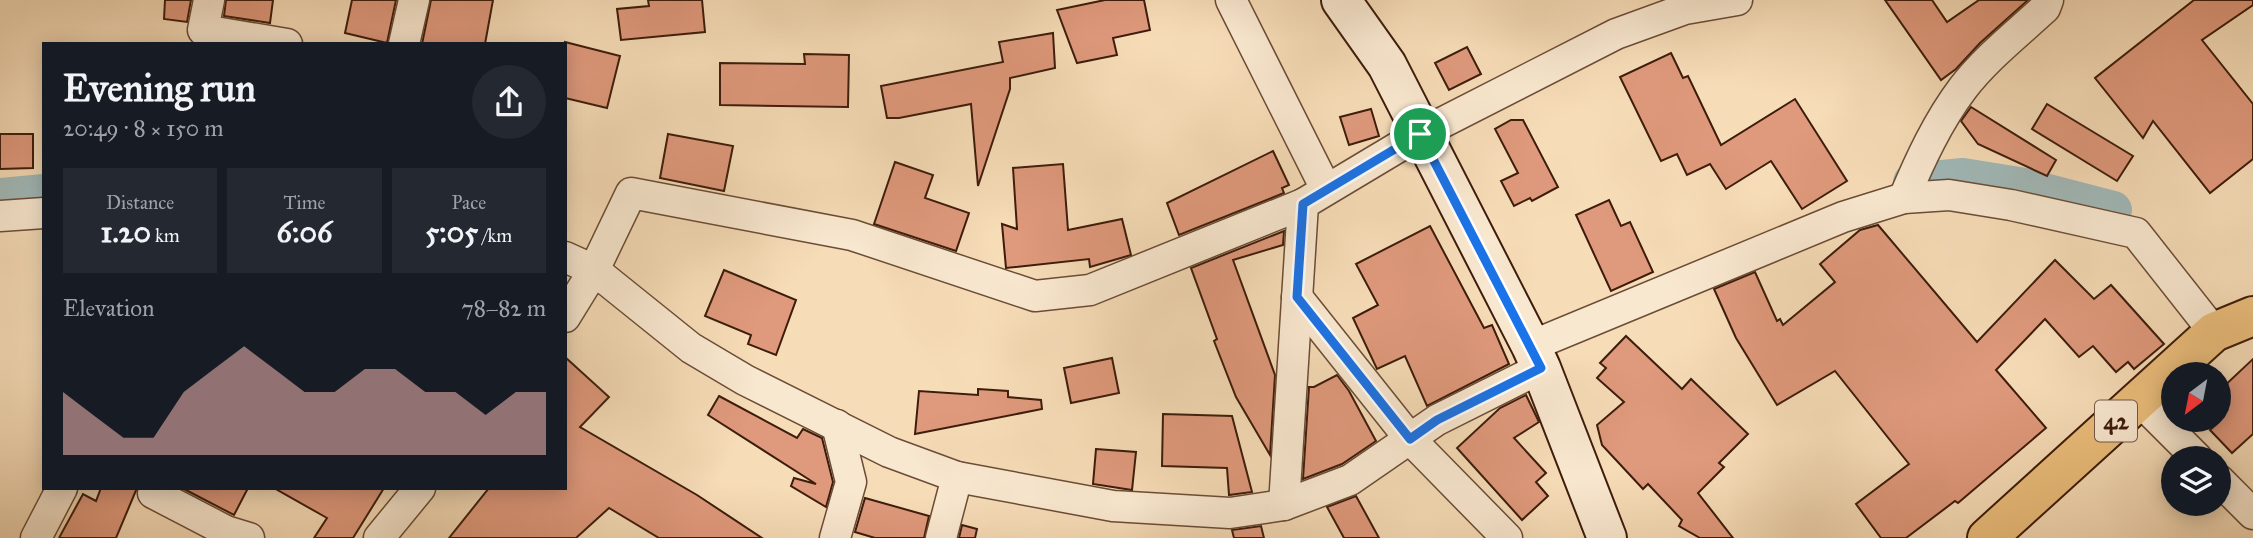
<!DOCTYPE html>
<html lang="en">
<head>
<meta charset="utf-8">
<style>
	:root { --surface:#171b24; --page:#242831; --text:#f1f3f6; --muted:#9ea1a6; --accent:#c59692 }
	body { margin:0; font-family:"IM FELL Great Primer",serif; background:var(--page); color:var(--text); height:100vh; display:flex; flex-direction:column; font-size:26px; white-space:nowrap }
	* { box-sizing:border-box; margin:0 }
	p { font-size:23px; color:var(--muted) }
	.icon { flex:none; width:38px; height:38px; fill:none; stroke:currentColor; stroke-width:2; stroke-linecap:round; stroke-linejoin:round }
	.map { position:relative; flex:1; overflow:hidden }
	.details { position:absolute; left:42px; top:42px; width:525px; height:448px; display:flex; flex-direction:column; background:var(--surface); border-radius:0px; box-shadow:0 4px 18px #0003 }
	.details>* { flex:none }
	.needle { width:46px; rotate:212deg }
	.tools { position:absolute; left:2161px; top:362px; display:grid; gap:14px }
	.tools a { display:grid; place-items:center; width:70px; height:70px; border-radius:50%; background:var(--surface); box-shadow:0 4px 18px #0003; font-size:35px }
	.pin { position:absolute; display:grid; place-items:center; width:60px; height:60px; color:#fff; margin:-30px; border:4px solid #fff; border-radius:50%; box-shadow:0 2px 7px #0007 }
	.round { display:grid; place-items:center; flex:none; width:74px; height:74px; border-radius:37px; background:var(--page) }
	.head { display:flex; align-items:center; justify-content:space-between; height:119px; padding:0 21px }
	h1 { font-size:38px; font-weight:700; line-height:52px }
	.stats { display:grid; grid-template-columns:repeat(3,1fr); gap:10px; height:119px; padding:7px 21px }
	.stats div { display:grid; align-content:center; border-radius:0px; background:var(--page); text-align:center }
	.stats b { font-size:30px; font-weight:700 }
	.stats small { font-size:19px; font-weight:400 }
	.stats p { font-size:19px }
	.chart { height:196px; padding:14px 21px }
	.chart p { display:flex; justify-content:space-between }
	.chart svg { width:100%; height:126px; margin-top:7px; fill:var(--accent); opacity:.7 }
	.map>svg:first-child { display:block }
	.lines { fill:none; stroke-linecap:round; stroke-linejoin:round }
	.canal { stroke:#a1b9b9; stroke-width:38 }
	.building { fill:#df997c; stroke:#3d1c0b; stroke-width:2 }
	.street-casing { stroke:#6b4c36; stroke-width:33 }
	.secondary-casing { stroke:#3d1c0b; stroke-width:42 }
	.primary-casing { stroke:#3d1c0b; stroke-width:42 }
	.street { stroke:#f9e8d0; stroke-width:30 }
	.secondary { stroke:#f9e8d0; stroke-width:38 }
	.primary { stroke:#ebbe7c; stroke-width:38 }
	.route-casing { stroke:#fff; stroke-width:14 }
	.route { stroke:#1a73e8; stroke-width:9 }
	.labels { text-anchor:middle; stroke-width:5; stroke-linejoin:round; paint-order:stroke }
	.shield { fill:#f9e8d0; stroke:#755946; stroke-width:2 }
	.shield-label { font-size:24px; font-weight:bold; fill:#3d1c0b }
</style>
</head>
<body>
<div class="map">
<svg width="2253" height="538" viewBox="0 0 2253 538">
	<rect width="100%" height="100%" fill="#f6dcb7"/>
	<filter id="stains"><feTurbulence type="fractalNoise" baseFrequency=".00286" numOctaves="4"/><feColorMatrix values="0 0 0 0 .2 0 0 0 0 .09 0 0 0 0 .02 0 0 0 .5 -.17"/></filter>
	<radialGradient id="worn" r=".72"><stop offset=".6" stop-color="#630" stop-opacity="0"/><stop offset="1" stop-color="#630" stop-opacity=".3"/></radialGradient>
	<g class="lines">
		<g class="canal">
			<polyline points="1912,182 1963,177 2025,187 2113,210"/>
			<polyline points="0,197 44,193"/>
		</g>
	</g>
	<g class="building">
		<polygon points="165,0 191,0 187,22 164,19"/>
		<polygon points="226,0 273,0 270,23 224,16"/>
		<polygon points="352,0 396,0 387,43 345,33"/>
		<polygon points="431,0 493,0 485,44 422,44"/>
		<polygon points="648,0 702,0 705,32 621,40 617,9 649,6"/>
		<polygon points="1105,0 1144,0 1150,30 1113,38 1117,55 1077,63 1057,10"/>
		<polygon points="1885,0 1932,0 1947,22 1979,0 2028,0 1980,43 1956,69 1941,80"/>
		<polygon points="2194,0 2253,0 2253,5 2202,40 2253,104 2253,159 2210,193 2153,121 2143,138 2095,78"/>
		<polygon points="1053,33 1055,68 1010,78 1010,89 978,186 971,104 899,118 887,118 881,86 1003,62 999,42"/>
		<polygon points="565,42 620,56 607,108 565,98"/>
		<polygon points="1467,47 1481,74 1449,90 1435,63"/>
		<polygon points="1671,53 1683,78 1688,76 1721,145 1795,99 1847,181 1802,209 1771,161 1726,189 1710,164 1687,175 1677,154 1661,161 1620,77"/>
		<polygon points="804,54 849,55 848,107 720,105 720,63 805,64"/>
		<polygon points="2047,104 2133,156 2117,181 2032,129"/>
		<polygon points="1971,107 2056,160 2047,176 1978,144 1961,121"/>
		<polygon points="1371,109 1379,136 1349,145 1340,117"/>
		<polygon points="1511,120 1523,120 1558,187 1532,201 1530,198 1514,206 1501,181 1518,173 1495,129"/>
		<polygon points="0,134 33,134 33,168 0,169"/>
		<polygon points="668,134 733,146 724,191 660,178"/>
		<polygon points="1273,151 1289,185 1282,188 1284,193 1179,235 1167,203"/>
		<polygon points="895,162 933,175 925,198 969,213 956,251 874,224"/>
		<polygon points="1063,164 1068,230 1122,219 1131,255 1090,267 1089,259 1006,268 1002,224 1017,229 1013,168"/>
		<polygon points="1609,200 1621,226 1630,222 1653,272 1611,291 1576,215"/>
		<polygon points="1878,225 1977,342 2055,260 2094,299 2111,285 2164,344 2134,369 2128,362 2116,372 2093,346 2079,357 2045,319 1996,370 2046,428 1958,503 1955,501 1906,538 1881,538 1856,504 1909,464 1835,371 1777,405 1736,338 1714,289 1755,272 1777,321 1780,319 1783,325 1835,282 1820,264 1860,230"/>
		<polygon points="1430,226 1484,328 1492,325 1509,364 1427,406 1405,356 1377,369 1353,318 1378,305 1356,264"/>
		<polygon points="1284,231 1283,245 1233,260 1275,375 1270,455 1236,397 1214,341 1217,339 1191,268"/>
		<polygon points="724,270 796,300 776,355 748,344 751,335 705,316"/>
		<polygon points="1626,336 1682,389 1691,379 1748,434 1719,463 1724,467 1698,493 1733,538 1700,538 1679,526 1682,520 1648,484 1643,489 1602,445 1597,425 1624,402 1597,378 1606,368 1600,363"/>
		<polygon points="565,357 609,397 580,427 697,495 762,538 659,538 609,508 576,538 449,538 489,488 565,488"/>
		<polygon points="1112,358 1119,393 1071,403 1064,368"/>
		<polygon points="2253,359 2253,434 2232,453 2210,430 2219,422 2219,391"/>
		<polygon points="1337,375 1349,391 1376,441 1342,464 1303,479 1309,387 1314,387"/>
		<polygon points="978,389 1008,391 1008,397 1041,400 1042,409 915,434 919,391 978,395"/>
		<polygon points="1526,395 1539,422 1514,438 1546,473 1536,482 1548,496 1522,520 1457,448 1500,408"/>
		<polygon points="719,396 797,438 803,429 822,438 833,482 826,507 791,486 794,478 816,484 708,415"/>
		<polygon points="1163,414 1232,416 1252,492 1229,495 1227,468 1162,466"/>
		<polygon points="1096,449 1136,452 1132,490 1093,484"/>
		<polygon points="101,488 137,488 116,538 59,538 83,494 96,501"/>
		<polygon points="182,488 248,488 234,515"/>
		<polygon points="274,488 384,488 353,538 314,538 327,518"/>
		<polygon points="1356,496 1379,538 1344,538 1327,507"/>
		<polygon points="865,498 929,516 924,538 875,538 855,532"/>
		<polygon points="962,525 977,529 975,538 959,538"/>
		<polygon points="1261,526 1264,538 1234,538 1232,530"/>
	</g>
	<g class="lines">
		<g class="street-casing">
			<g id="street">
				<polyline points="209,0 203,30 287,44"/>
				<polyline points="1231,0 1326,189"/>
				<polyline points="404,44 414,0"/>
				<path d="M1904,198c16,-38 34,-77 59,-110 23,-30 55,-55 82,-80l3,-8"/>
				<polyline points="0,216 44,213"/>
				<polyline points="565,257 594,270 691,348 745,380 889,452 957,477 1113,506 1230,513 1284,505 1350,480 1437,420 1541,368"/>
				<polyline points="1297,297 1410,439 1507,538"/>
				<polyline points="565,317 594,270 631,193 852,235 1035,296 1090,290 1303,204"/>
				<polyline points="1531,346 1843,217 1904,198 1949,195 2011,205 2136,233 2214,332"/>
				<polyline points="2139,400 2197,458"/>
				<polyline points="2219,480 2253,514"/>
				<polyline points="153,493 226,531 249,538"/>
				<polyline points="1284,505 1303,204 1420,134 1616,34 1685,9 1737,0"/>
				<polyline points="36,538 62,488"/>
				<polyline points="379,538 420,488"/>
				<polyline points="835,538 851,482 837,425"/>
				<polyline points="941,538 957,477"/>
			</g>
		</g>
		<g class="secondary-casing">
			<polyline id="secondary" points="1341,0 1387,65 1531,346 1541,368 1607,538"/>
		</g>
		<g class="primary-casing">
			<polyline id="primary" points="1987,538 2214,332 2253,316"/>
		</g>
		<use href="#street" class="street"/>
		<use href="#secondary" class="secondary"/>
		<use href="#primary" class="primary"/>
	</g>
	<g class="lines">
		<g class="route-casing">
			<polygon id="route" points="1420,134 1541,368 1437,420 1410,439 1297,297 1303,204"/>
		</g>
		<use href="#route" class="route"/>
	</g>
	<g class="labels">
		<rect class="shield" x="2095" y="400.5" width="42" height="41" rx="5"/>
		<g class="shield-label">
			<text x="2116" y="429">42</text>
		</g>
	</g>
	<rect width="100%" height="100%" filter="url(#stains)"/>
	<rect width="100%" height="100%" fill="url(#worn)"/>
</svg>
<div class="tools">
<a><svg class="needle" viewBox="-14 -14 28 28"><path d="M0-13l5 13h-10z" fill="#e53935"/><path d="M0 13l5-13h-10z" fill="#9ea1a6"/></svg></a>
<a><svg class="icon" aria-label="layers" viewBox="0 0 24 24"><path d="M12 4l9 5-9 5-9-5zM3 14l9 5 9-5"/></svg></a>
</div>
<div class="pin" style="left:1420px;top:134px;background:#1e9e55"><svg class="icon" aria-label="arrive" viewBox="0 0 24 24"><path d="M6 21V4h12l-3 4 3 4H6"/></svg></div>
<section class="details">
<div class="head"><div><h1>Evening run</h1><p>20:49 · 8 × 150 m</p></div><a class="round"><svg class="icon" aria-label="share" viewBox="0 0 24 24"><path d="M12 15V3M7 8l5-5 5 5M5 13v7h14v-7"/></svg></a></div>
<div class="stats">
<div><p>Distance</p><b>1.20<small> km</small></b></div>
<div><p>Time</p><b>6:06</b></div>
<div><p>Pace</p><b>5:05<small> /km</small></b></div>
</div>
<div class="chart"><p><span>Elevation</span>78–82 m</p>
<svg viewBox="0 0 160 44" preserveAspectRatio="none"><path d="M0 44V22L10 30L20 38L30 38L40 22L50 14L60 6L70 14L80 22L90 22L100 14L110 14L120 22L130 22L140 30L150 22L160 22V44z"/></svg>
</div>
</section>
</div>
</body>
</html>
